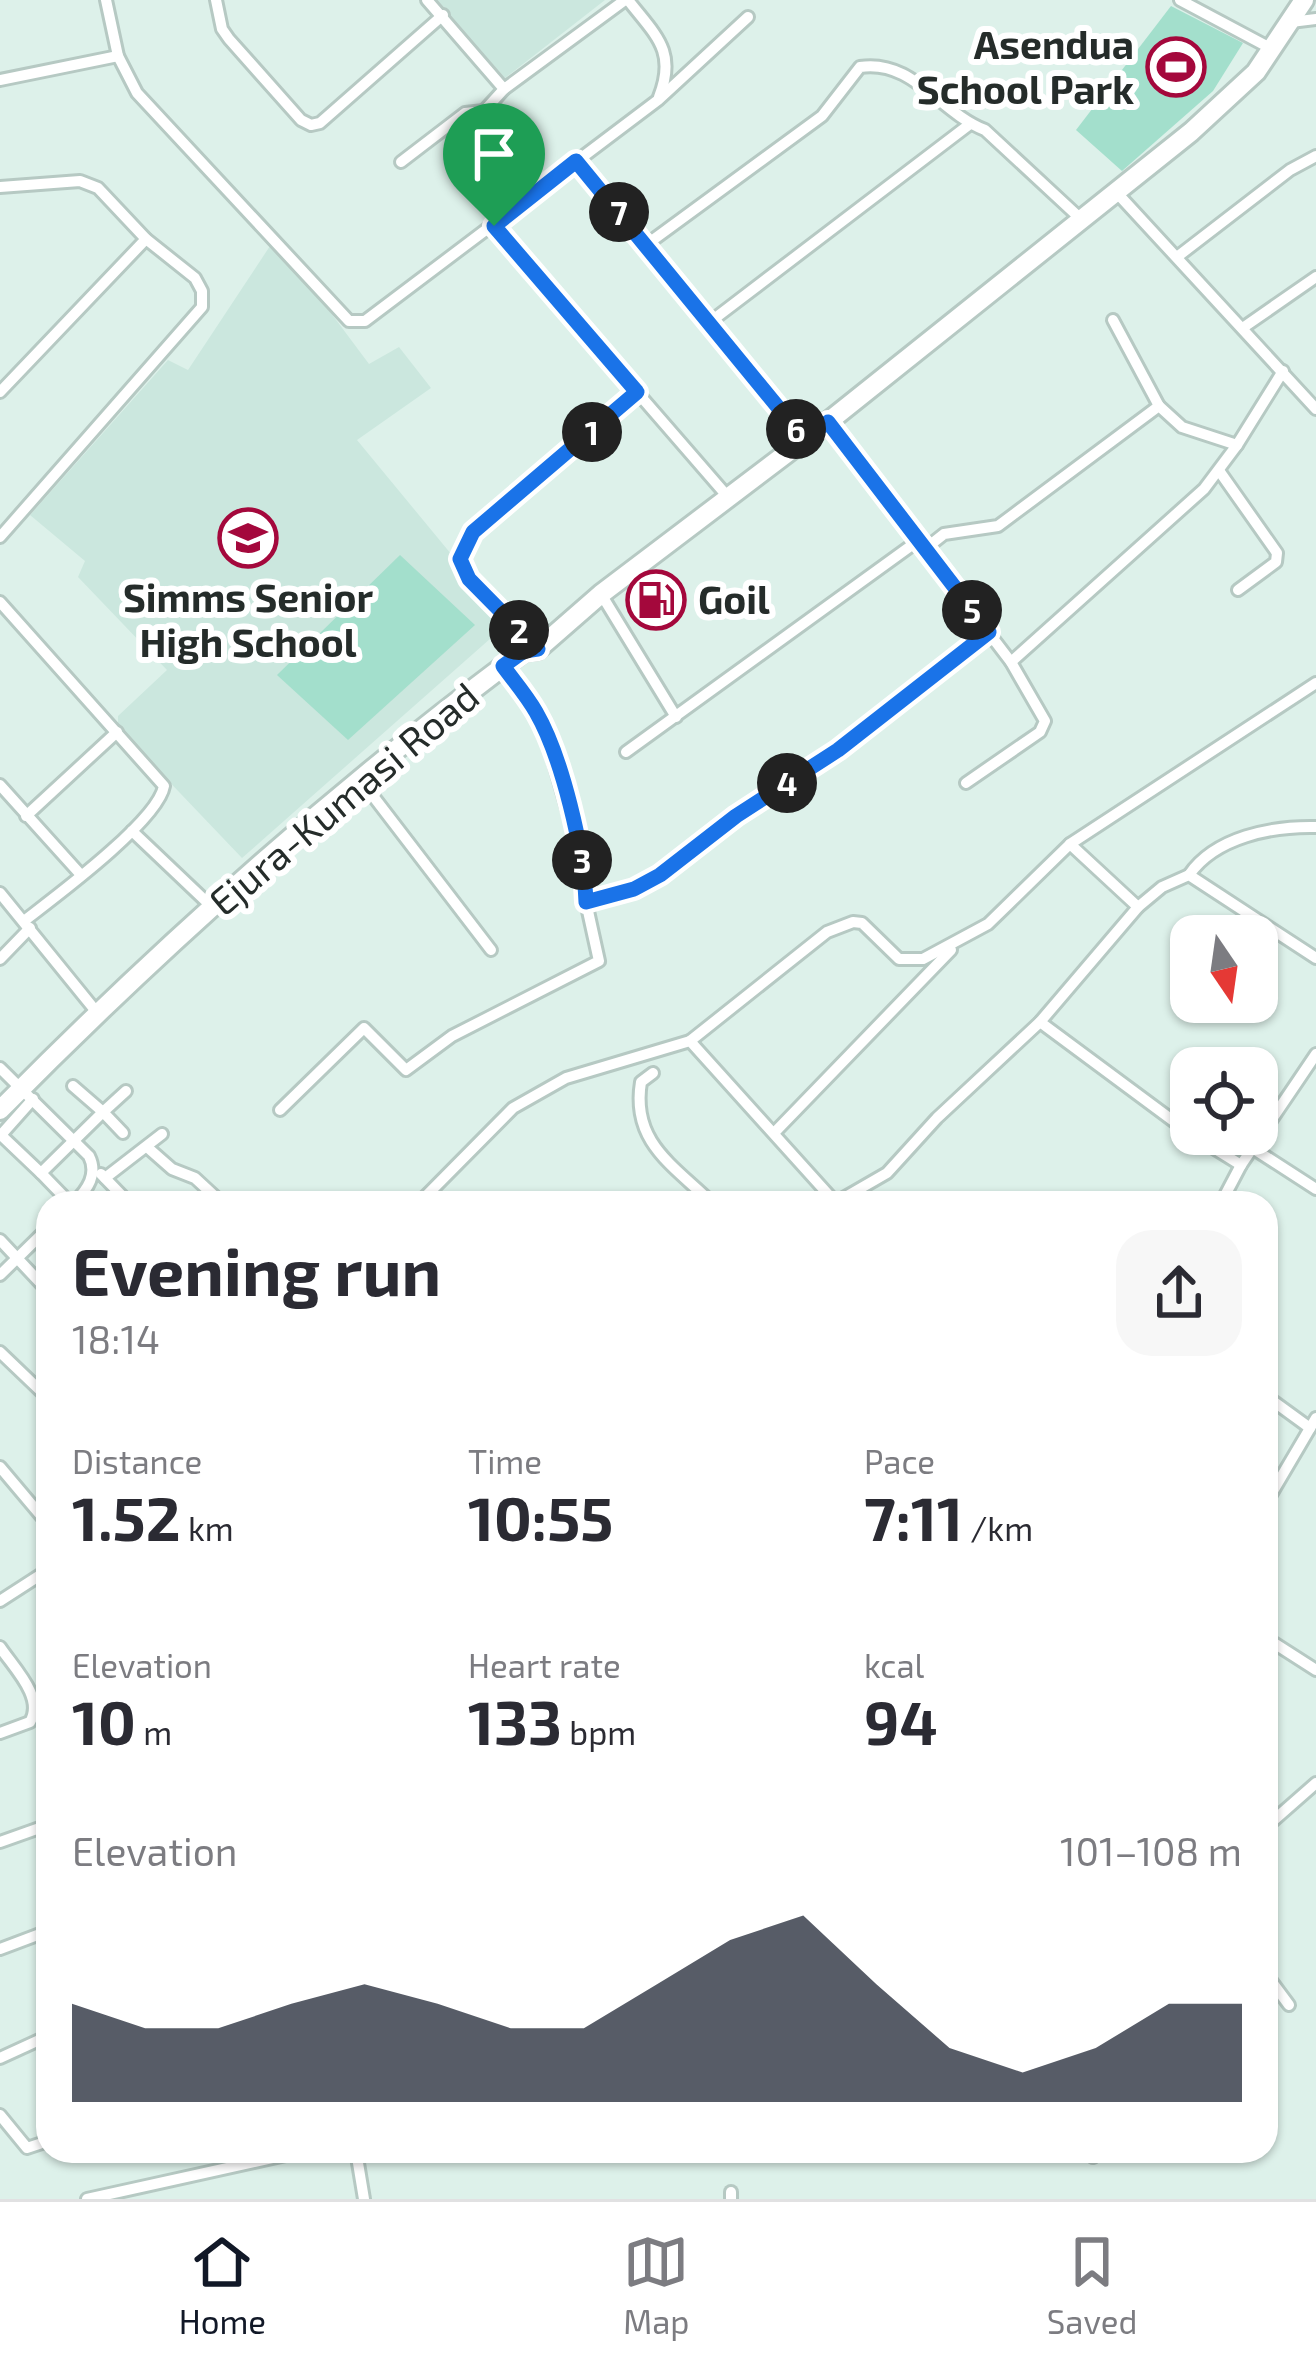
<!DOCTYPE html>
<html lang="en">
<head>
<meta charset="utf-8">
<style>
	:root { --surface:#fff; --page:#f7f7f7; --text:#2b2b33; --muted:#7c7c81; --line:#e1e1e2; --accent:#111827 }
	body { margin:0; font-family:"Exo 2",sans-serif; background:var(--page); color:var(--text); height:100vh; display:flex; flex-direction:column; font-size:45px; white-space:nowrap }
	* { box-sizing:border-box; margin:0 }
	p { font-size:39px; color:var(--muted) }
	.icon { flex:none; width:66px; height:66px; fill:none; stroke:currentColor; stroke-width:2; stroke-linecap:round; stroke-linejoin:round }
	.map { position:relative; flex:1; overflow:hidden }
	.sheet { position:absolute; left:36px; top:1191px; width:1242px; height:972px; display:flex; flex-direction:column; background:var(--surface); border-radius:36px; box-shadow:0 3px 9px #0004 }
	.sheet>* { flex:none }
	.needle { width:78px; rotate:167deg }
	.controls { position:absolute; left:1170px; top:915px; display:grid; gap:24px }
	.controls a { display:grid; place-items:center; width:108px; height:108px; border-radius:24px; background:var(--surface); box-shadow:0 3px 9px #0004; font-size:60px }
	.pin { position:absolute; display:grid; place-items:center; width:102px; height:102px; color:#fff; margin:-123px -51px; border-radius:50% 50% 50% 0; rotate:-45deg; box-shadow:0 0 12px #0007 }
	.pin .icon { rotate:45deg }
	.km { position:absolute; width:60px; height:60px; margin:-30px; border-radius:50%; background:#222; color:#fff; font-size:33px; line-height:60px; text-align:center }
	.round { display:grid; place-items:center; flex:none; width:126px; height:126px; border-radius:36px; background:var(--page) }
	.overview { display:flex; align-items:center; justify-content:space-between; height:204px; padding:0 36px }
	h1 { font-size:66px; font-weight:700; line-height:90px }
	.figures { display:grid; grid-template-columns:repeat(3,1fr); gap:18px; height:204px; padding:12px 36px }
	.figures div { display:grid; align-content:center }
	.figures b { font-size:60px; font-weight:700 }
	.figures small { font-size:33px; font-weight:400 }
	.figures p { font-size:33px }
	.chart { height:336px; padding:24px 36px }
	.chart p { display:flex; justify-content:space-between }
	.chart svg { width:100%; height:216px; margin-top:12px; fill:var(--accent); opacity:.7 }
	.dock { display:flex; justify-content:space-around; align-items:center; height:168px; border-top:3px solid var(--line); background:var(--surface); font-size:33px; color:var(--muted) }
	.dock a { display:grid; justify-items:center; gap:6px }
	.dock .selected { color:var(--accent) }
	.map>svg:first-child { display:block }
	.built { fill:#cbe7de }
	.green { fill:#a3dfcc }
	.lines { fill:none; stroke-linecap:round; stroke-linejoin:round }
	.street-casing { stroke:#b6c9c3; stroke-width:16 }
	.primary-casing { stroke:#b6c9c3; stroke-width:24 }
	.street { stroke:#fff; stroke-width:10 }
	.primary { stroke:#fff; stroke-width:18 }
	.route-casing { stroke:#fff; stroke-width:24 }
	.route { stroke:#1a73e8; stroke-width:15 }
	.labels { text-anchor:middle; stroke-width:12; stroke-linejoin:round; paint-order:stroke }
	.poi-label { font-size:39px; font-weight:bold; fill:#252c2a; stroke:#fff; text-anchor:end }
	.street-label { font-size:39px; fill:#252c2a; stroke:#fff }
</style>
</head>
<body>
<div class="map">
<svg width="1316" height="2199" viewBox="0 0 1316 2199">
	<rect width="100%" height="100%" fill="#ddf1ea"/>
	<g class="built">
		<polygon points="435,0 605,0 505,78"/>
		<polygon points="270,246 319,297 369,364 399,347 431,388 357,440 508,623 242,858 118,728 118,716 167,670 78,577 85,561 30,515 168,360 188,370"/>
	</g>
	<g class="green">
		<polygon points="1171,6 1243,43 1213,91 1122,171 1076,130"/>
		<polygon points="400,555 475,625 348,740 277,675"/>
	</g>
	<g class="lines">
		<g class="street-casing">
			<g id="street">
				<polyline points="106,0 118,56 137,93 349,321 365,321 658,100 748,17"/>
				<polyline points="216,0 222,29 229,39 301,120 311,125 320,123 443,15"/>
				<polyline points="427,0 504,89 484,111 487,119 542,188"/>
				<path d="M628,0c28,36 49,51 31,97"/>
				<polyline points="1180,0 1272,49"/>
				<polyline points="1291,22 1316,19"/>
				<polyline points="0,80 118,56"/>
				<polyline points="504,89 625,0"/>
				<polyline points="401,162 465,113 484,111"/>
				<polyline points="576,162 804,439"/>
				<polyline points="0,187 80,181 98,188 146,239 195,278 202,291 202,307 0,537"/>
				<polyline points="1117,193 1316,409"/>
				<polyline points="494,227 728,497"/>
				<path d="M646,245l176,-129 38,-49c53,-8 79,45 125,63l97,90"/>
				<polyline points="1177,257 1290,170 1316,156"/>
				<polyline points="1113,320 1159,406"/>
				<polyline points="710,322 970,124"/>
				<polyline points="1244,327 1316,277"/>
				<polyline points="0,392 146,239"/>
				<polyline points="828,422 1011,662 1045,721 1040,732 966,783"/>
				<polyline points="1237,445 1283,371"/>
				<polyline points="1220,472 1277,553 1276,562 1238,590"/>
				<polyline points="925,549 944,534 998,526 1159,406 1182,427 1237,445 1204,489 1011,662"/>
				<polyline points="601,594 676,717"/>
				<path d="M0,602l164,184c-6,35 -109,111 -140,135"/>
				<path d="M538,649l-69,-70c-13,-20 -8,-29 4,-47l164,-140"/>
				<polyline points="626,752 919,540"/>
				<polyline points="360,779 491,950"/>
				<polyline points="0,785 81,875"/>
				<polyline points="26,816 117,732"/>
				<polyline points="132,831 213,908"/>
				<polyline points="1070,844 1138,907 1162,887 1189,875 1316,958"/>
				<path d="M1189,875c26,-38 83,-49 127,-48"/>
				<polyline points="0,893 99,1015"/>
				<polyline points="586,902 634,889 660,875 737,816 839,750 989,632"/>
				<polyline points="0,959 30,928"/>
				<polyline points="1040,1022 1191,1134"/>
				<polyline points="690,1041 827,932 853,922 862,923 899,959 923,959 988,924 1070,844 1316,683"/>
				<path d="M0,1068l89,88c9,18 -1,33 -15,47"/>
				<path d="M653,1073l-12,9c-10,60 32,83 71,121"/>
				<polyline points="33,1099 1,1135 41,1173 103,1112 73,1086"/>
				<polyline points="280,1110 364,1028 406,1070 452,1036 599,961 586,902 585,871 546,735 536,711 503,666"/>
				<polyline points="123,1133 103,1112 126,1091"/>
				<polyline points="774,1133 951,950"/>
				<polyline points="1191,1134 1241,1165"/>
				<polyline points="147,1147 172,1169 195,1178 222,1203"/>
				<polyline points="1254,1149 1316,1189"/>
				<polyline points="41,1173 70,1203"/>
				<polyline points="101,1174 129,1203"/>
				<polyline points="105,1178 162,1134"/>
				<polyline points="419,1203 513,1108 566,1078 690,1041 836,1203"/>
				<polyline points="835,1203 887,1173 937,1118 1040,1022 1138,907"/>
				<polyline points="1221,1203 1241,1165 1316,1054"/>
				<polyline points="0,1240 48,1291"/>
				<polyline points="0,1275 48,1228"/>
				<polyline points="0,1352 48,1398"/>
				<polyline points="1266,1396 1310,1428"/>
				<polyline points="0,1467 48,1524"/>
				<polyline points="1266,1503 1316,1418"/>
				<polyline points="0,1601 48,1570"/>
				<polyline points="1266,1638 1316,1670"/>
				<path d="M0,1647c14,21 45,51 30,75l-30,11"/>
				<polyline points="1266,1827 1316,1783"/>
				<polyline points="0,1842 48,1825"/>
				<polyline points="0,1949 48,1931"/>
				<polyline points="1266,1974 1289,2005"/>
				<polyline points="0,2058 48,2036"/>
				<polyline points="0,2115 27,2148 48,2141"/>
				<polyline points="356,2151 364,2199"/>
				<polyline points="1092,2151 1093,2157"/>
				<polyline points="87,2199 304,2151"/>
				<polyline points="731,2199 731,2192"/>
			</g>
		</g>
		<g class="primary-casing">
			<path id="primary" d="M0,1110c160,-162 331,-315 513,-451l11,-8 14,-2 63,-55 227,-172 363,-290 65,-60 48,-72"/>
		</g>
		<use href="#street" class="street"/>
		<use href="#primary" class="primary"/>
	</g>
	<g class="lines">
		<g class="route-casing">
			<path id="route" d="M576,161l228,278 24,-17 161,210 -151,118 -102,66 -76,59 -26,14 -48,13c-2,-52 -24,-145 -50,-190 -9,-16 -22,-31 -33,-46l21,-15 14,-2 -69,-70 -9,-20 13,-27 164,-140 -143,-166z"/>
		</g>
		<use href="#route" class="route"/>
	</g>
	<defs>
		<g id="stadium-ring" transform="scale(3)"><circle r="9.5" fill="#fff" stroke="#a4083c" stroke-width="1.5"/><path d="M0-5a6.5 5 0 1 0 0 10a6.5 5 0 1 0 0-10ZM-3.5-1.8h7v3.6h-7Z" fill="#a4083c"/></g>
		<g id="school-ring" transform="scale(3)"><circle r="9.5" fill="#fff" stroke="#a4083c" stroke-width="1.5"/><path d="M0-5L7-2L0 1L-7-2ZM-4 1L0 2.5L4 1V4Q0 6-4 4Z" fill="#a4083c"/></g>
		<g id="fuel-ring" transform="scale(3)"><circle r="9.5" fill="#fff" stroke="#a4083c" stroke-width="1.5"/><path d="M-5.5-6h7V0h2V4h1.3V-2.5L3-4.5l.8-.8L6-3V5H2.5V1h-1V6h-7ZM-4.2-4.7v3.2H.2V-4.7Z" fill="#a4083c"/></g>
	</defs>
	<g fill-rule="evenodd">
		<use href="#stadium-ring" x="1176" y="67"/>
		<use href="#school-ring" x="248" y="538"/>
		<use href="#fuel-ring" x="656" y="600"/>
	</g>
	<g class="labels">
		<g class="poi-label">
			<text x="1134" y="59">Asendua<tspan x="1134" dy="45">School Park</tspan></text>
			<text x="248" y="612" text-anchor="middle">Simms Senior<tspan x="248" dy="45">High School</tspan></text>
			<text x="698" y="614" text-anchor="start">Goil</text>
		</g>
		<g class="street-label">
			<text transform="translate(344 799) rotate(-40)" y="14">Ejura-Kumasi Road</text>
		</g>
	</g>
</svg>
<div class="controls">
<a><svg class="needle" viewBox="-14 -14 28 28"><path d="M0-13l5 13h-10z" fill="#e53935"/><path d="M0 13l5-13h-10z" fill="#7c7c81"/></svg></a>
<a><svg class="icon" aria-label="locate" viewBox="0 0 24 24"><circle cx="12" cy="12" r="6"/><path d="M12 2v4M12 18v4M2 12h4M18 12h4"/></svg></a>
</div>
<div class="pin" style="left:494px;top:226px;background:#1e9e55"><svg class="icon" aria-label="arrive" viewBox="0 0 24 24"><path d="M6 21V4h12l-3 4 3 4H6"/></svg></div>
<b class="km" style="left:592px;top:432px">1</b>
<b class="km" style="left:519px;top:630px">2</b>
<b class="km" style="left:582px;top:860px">3</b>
<b class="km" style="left:787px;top:783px">4</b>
<b class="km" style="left:972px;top:610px">5</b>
<b class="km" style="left:796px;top:429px">6</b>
<b class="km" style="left:619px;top:212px">7</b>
<section class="sheet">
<div class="overview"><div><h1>Evening run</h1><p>18:14</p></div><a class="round"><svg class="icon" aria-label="share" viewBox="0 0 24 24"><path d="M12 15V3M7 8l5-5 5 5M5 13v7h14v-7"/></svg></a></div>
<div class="figures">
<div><p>Distance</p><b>1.52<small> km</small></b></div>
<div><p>Time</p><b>10:55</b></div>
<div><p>Pace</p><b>7:11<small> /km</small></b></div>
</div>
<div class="figures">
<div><p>Elevation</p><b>10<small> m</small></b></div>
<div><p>Heart rate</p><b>133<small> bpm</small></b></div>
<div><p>kcal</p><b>94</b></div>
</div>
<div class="chart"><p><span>Elevation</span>101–108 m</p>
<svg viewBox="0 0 160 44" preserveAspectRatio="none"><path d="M0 44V24L10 29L20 29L30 24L40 20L50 24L60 29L70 29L80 20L90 11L100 6L110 20L120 33L130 38L140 33L150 24L160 24V44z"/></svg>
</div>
</section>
</div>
<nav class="dock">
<a class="selected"><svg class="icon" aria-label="home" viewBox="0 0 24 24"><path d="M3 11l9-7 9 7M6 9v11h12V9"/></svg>Home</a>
<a><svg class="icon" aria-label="map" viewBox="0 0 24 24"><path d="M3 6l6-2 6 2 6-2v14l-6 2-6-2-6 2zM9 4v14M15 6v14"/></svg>Map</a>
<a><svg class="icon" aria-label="saved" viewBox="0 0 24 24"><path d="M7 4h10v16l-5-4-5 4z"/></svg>Saved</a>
</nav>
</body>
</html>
